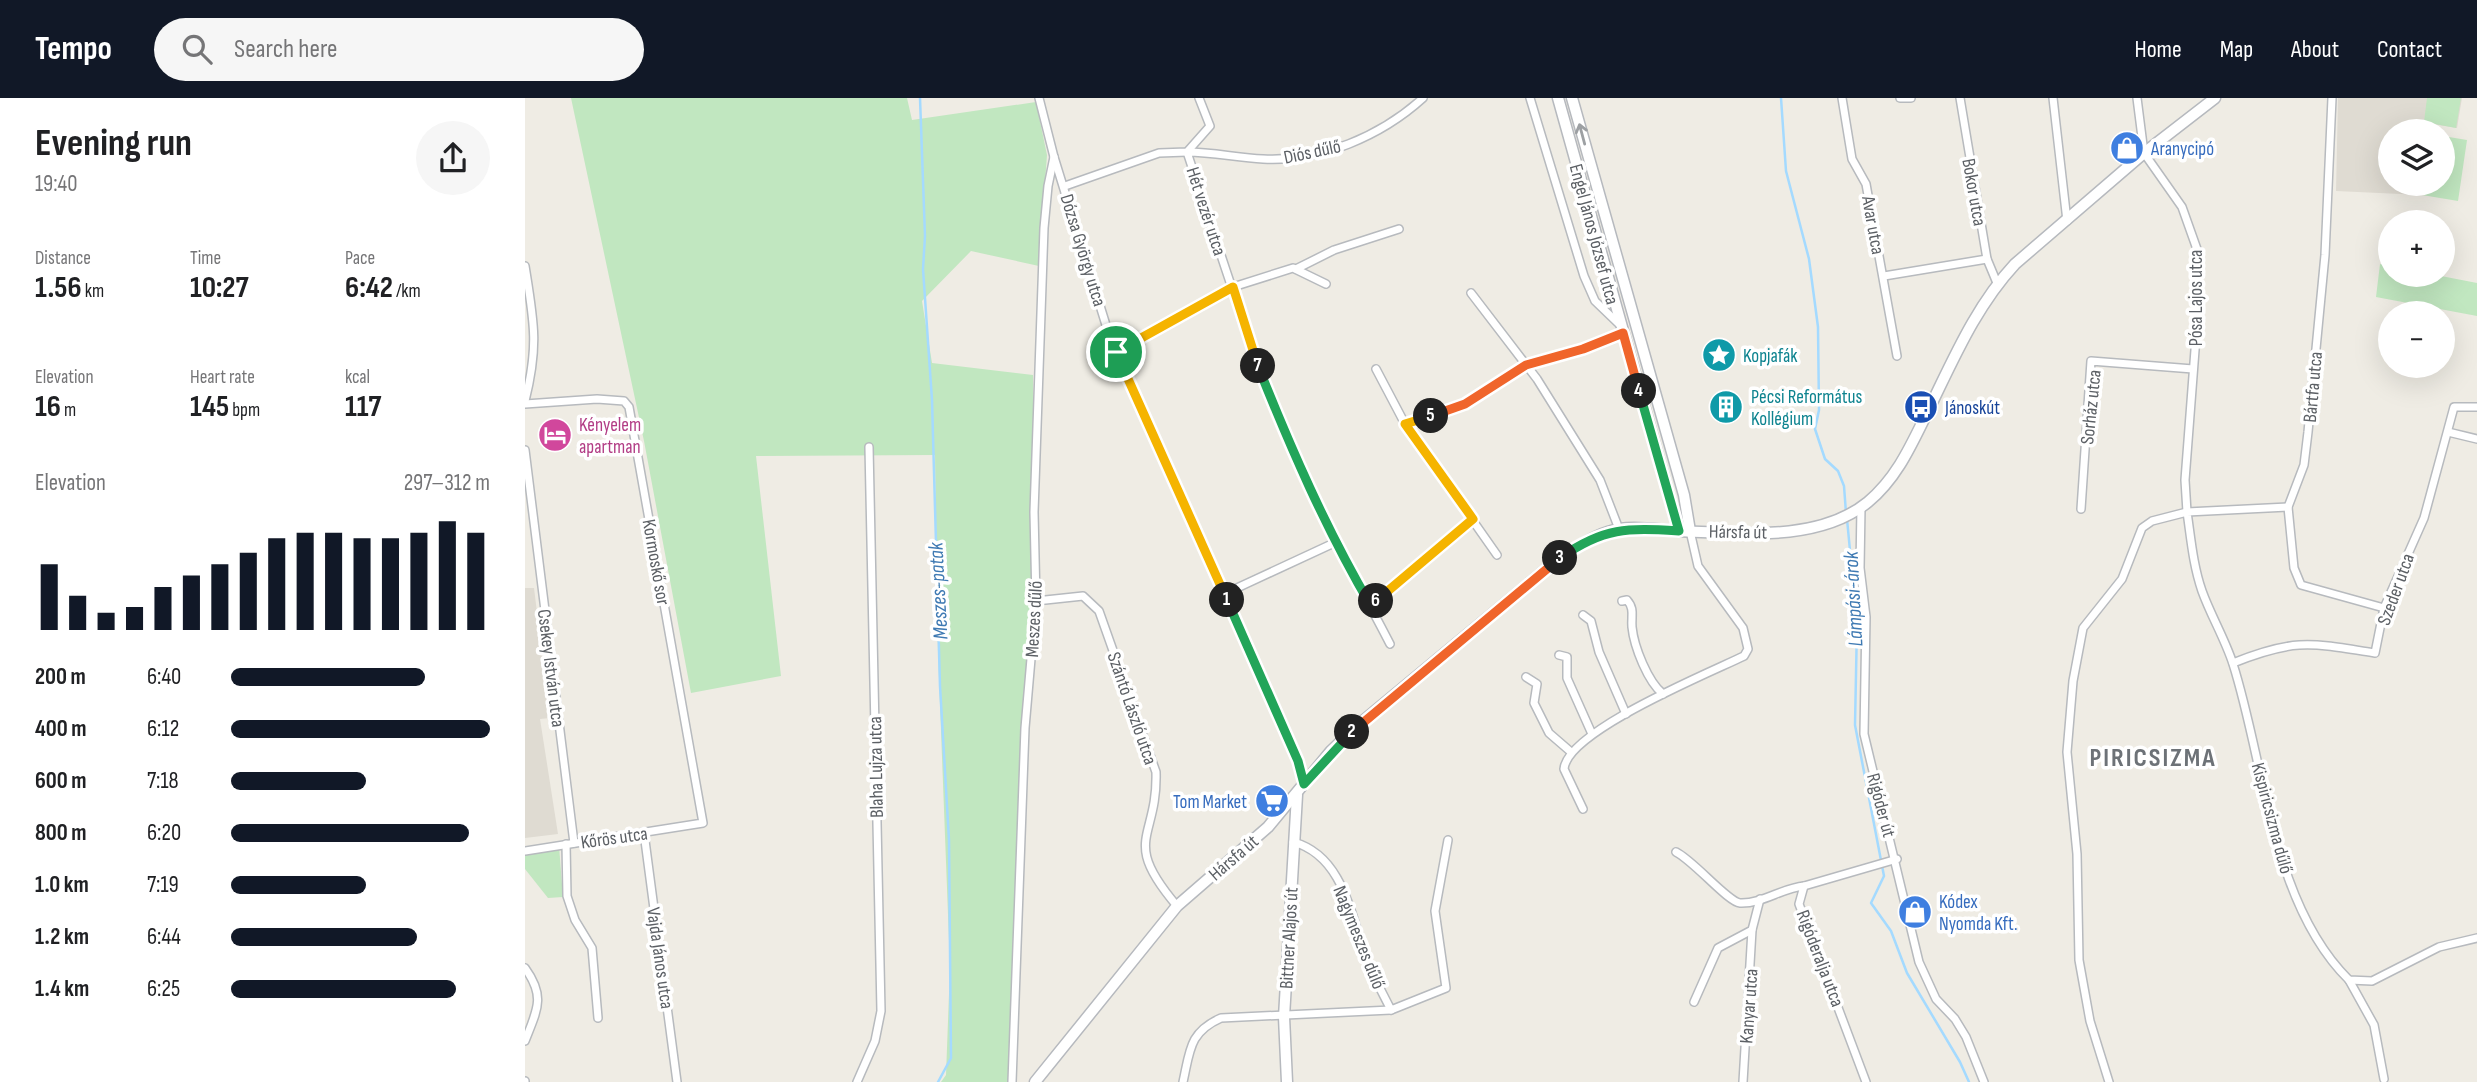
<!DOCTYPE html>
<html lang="en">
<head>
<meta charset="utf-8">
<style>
	:root { --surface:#fff; --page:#f6f6f6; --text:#202124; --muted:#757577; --accent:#111827 }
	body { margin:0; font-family:"Sofia Sans Condensed",sans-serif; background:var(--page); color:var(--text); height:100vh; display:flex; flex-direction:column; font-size:26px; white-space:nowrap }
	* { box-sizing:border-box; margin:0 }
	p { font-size:23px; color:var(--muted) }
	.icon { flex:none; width:38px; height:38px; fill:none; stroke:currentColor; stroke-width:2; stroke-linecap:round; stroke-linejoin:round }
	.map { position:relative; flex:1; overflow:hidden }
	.panel { display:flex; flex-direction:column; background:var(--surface); width:525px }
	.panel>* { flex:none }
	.buttons { position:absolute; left:1853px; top:21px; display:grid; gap:14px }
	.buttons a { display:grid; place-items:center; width:77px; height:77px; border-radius:50%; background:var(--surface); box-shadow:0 7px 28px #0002; font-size:35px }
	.pin { position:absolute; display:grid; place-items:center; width:60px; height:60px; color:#fff; margin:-30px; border:4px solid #fff; border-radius:50%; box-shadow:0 2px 7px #0007 }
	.km { position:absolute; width:35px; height:35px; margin:-18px; border-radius:50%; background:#222; color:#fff; font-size:19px; line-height:35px; text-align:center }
	.round { display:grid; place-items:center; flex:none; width:74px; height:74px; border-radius:37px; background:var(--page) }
	.summary { display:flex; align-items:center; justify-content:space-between; height:119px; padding:0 35px }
	h1 { font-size:38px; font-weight:700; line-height:52px }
	.metrics { display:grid; grid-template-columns:repeat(3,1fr); gap:10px; height:119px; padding:7px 35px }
	.metrics div { display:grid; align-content:center }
	.metrics b { font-size:30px; font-weight:700 }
	.metrics small { font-size:19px; font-weight:400 }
	.metrics p { font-size:19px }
	.chart { height:196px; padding:14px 35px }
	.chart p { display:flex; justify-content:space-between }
	.chart svg { width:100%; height:126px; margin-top:7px; stroke:var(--accent); stroke-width:6 }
	ul { padding:0 35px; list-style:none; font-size:23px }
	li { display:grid; grid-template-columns:112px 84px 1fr; align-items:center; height:52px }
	li i { height:18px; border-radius:9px; background:var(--accent) }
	header { display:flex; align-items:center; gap:42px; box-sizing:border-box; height:98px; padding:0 35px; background:var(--accent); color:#fff }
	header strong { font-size:33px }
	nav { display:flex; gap:38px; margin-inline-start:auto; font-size:24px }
	.search { width:490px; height:63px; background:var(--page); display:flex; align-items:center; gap:18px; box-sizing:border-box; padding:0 24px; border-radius:38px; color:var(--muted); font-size:26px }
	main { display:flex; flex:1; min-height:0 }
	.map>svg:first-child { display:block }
	.education { fill:#dfdbd2 }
	.green { fill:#c1e7c0 }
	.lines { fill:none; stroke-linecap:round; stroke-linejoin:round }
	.stream { stroke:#a4daff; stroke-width:2.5 }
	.street-casing { stroke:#b7babe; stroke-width:10 }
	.secondary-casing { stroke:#b6b9be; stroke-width:13 }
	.street { stroke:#fff; stroke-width:7 }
	.secondary { stroke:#fff; stroke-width:10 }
	.oneway { stroke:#9da0a3 }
	.split-1-casing { stroke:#fff; stroke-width:14 }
	.split-2-casing { stroke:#fff; stroke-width:14 }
	.split-3-casing { stroke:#fff; stroke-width:14 }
	.split-4-casing { stroke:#fff; stroke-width:14 }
	.split-5-casing { stroke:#fff; stroke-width:14 }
	.split-6-casing { stroke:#fff; stroke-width:14 }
	.split-7-casing { stroke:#fff; stroke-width:14 }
	.split-8-casing { stroke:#fff; stroke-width:14 }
	.split-1 { stroke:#f5b400; stroke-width:9 }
	.split-2 { stroke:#22a559; stroke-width:9 }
	.split-3 { stroke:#f0652b; stroke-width:9 }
	.split-4 { stroke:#22a559; stroke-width:9 }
	.split-5 { stroke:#f0652b; stroke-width:9 }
	.split-6 { stroke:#f5b400; stroke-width:9 }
	.split-7 { stroke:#22a559; stroke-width:9 }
	.split-8 { stroke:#f5b400; stroke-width:9 }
	.labels { text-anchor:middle; stroke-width:7; stroke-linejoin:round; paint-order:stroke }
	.shop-label { font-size:19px; fill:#366cbe; stroke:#fff; text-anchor:start }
	.street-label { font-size:19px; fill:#5c6065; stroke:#fff }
	.culture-label { font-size:19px; fill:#0d838f; stroke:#fff; text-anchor:start }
	.transit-label { font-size:19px; fill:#164399; stroke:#fff; text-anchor:start }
	.hotel-label { font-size:19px; fill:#b23c85; stroke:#fff; text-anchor:start }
	.water-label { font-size:21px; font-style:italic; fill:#3f7ab3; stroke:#fff }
	.district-label { font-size:26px; font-weight:bold; letter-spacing:2px; fill:#6d7277; stroke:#fff }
</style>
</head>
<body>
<header>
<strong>Tempo</strong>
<div class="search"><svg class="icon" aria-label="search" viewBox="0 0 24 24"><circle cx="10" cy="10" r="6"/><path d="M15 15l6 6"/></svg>Search here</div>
<nav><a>Home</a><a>Map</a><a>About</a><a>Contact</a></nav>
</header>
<main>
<section class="panel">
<div class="summary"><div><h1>Evening run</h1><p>19:40</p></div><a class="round"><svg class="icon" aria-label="share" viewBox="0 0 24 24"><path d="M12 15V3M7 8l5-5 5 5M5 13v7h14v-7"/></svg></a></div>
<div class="metrics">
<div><p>Distance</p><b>1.56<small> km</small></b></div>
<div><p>Time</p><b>10:27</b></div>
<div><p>Pace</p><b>6:42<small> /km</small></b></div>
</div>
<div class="metrics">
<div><p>Elevation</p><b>16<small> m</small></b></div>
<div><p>Heart rate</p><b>145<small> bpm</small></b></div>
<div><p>kcal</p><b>117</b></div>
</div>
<div class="chart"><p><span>Elevation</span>297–312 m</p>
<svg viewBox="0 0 160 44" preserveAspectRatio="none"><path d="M5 44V21M15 44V32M25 44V38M35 44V36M45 44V29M55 44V25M65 44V21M75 44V17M85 44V12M95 44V10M105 44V10M115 44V12M125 44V12M135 44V10M145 44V6M155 44V10"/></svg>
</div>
<ul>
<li><b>200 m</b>6:40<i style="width:75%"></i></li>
<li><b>400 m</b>6:12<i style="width:100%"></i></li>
<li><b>600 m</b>7:18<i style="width:52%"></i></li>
<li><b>800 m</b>6:20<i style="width:92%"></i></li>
<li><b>1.0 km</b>7:19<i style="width:52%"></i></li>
<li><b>1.2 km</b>6:44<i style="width:72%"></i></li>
<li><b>1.4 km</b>6:25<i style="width:87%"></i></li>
</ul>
</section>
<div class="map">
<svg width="1952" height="984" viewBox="0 0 1952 984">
	<rect width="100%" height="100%" fill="#efece4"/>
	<g class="education">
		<polygon points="1813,0 1937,0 1932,30 1908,26 1903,33 1866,33 1866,86 1898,86 1897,97 1811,93"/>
		<polygon points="0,490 9,490 25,620 15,621 33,736 0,740"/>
	</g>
	<g class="green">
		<polygon points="46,0 382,0 387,22 511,4 522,57 514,168 446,153 397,203 407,265 508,277 511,503 484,984 416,984 421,977 425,869 413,554 410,357 231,358 256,578 166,595 119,343"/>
		<polygon points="1902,0 1936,0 1931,30 1899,24"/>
		<polygon points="1918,38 1942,42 1933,103 1897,97 1898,86 1918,86"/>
		<polygon points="1855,166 1865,168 1866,177 1911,177 1952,185 1952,218 1851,199"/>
		<polygon points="34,748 38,799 23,800 0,771 0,753"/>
	</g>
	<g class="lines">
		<g class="stream">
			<polyline points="395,0 400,138 398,171 407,302 415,588 424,742 426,960 413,984"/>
			<polyline points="1256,0 1261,73 1284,161 1293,229 1294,312 1290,331 1300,361 1313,373 1319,388 1321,415"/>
			<polyline points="1322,421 1332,526 1330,627 1359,778 1346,805 1366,833 1382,875 1435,964 1444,984"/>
		</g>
		<g class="street-casing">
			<g id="street">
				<polyline points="514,0 529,59 585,240 773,663 779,686"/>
				<polyline points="1005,0 1059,178 1070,203 1095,227"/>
				<polyline points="1317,0 1327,61 1341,86 1372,258"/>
				<polyline points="1375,0 1386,0"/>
				<polyline points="1435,0 1462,161 1472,185"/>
				<polyline points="1528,0 1542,123"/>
				<polyline points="1807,0 1800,157 1783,334 1779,367 1763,409 1769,470 1776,487 1859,510"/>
				<polyline points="540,88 634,55 662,54 685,28 674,0"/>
				<path d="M0,168c9,56 14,79 0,135"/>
				<polyline points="771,171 809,152 874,131"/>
				<polyline points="1359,178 1462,161"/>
				<polyline points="946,195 1012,281 1075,382 1094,431"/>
				<polyline points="591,254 708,189 768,170 801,186"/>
				<polyline points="851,271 880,326 972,457"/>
				<polyline points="0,306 72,301 99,303 104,309 178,725 0,753"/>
				<polyline points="880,326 941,306 1001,267 1058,251 1098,235"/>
				<polyline points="1923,334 1952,341"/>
				<polyline points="0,352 49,745"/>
				<polyline points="1336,409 1335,470 1341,519 1339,636 1394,864 1411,901 1430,921 1441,939 1459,984"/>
				<path d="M1763,409l-101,5c4,27 6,53 15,79 9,25 23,48 31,73 32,100 38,239 116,316l23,1 67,-34 38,-9"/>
				<polyline points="1556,411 1566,263 1668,271"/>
				<polyline points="699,496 809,445"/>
				<path d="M511,503l47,-5 16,15 57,161c2,68 -36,67 21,134"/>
				<path d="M1097,503l5,-1c8,9 4,16 5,27 2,20 16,55 31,67"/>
				<polyline points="846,507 948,421"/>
				<polyline points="1058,517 1066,523 1074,554 1101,616"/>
				<path d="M865,546c-29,-57 -62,-111 -88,-170 -46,-105 -79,-214 -115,-322 26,0 51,6 76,7 58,3 118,-23 160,-61"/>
				<polyline points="1034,557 1042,559 1042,580 1067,636"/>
				<path d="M1708,565c62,-25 78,-20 142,-10l9,-45 40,-90 30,-111h23"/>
				<polyline points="1001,579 1012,586 1009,605 1024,635 1046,654"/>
				<path d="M1058,711l-19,-40c3,-38 145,-96 180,-113l4,-7 -5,-21 -45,-62 -8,-35"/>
				<polyline points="119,735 152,984"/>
				<path d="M768,744c53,14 59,81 76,124 7,15 15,30 22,44l55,-22 -11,-77 13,-71"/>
				<polyline points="41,746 42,798 50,822 67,850 73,920"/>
				<path d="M1151,754c18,9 52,50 64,51 22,1 42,-15 64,-17"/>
				<path d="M0,870c21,29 12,42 0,73"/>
				<polyline points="1824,882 1849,927 1859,981"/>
				<polyline points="1169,904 1193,850 1227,832 1235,801"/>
				<polyline points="0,983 0,984"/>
				<polyline points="332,984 350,943 356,913 344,349"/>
				<polyline points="487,984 500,630 511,503 509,414 519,130 523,88 529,59"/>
				<path d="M658,984c7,-31 6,-50 38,-64l170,-8"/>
				<polyline points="1218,984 1227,832"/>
				<polyline points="1341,984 1274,806 1279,788 1372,761"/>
				<polyline points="1584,984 1565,923 1554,862 1552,756 1542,654 1548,583 1558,530 1597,481 1617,430 1627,423 1662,414 1660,382 1671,239 1673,154 1657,109 1619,55 1612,0"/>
			</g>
		</g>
		<g class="secondary-casing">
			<g id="secondary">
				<polyline points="1033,0 1154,433"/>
				<polyline points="1047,0 1159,397 1165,433"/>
				<path d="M510,984l142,-176 91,-79 63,-76 32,-30 199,-165c18,-10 37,-24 58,-27 18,-3 39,1 58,2 60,2 140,12 190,-29 30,-25 44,-59 61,-93 25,-51 47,-103 86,-145l129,-111 71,-55"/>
				<polyline points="762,984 759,919 772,697"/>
			</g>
		</g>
		<use href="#street" class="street"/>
		<use href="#secondary" class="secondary"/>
	</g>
	<defs><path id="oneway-shaft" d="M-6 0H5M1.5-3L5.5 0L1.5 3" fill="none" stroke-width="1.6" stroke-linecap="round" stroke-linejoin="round" transform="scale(1.75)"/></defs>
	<use class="oneway" href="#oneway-shaft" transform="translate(1057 36) rotate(-105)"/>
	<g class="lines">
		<g class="split-1-casing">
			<polyline id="split-1" points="591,254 702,502"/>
		</g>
		<g class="split-2-casing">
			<polyline id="split-2" points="702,502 773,663 779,686 827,634"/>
		</g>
		<g class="split-3-casing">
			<polyline id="split-3" points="827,634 1035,460"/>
		</g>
		<g class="split-4-casing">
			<path id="split-4" d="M1035,460c44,-31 67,-30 119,-27l-40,-140"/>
		</g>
		<g class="split-5-casing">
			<polyline id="split-5" points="906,318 940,306 1001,267 1058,251 1098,235 1114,293"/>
		</g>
		<g class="split-6-casing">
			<polyline id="split-6" points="851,503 948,421 880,326 906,318"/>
		</g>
		<g class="split-7-casing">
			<path id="split-7" d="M733,268c33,83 68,163 113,240l5,-5"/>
		</g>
		<g class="split-8-casing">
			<polyline id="split-8" points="591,254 708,189 733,268"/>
		</g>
		<use href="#split-1" class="split-1"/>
		<use href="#split-2" class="split-2"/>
		<use href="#split-3" class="split-3"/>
		<use href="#split-4" class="split-4"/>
		<use href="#split-5" class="split-5"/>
		<use href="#split-6" class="split-6"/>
		<use href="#split-7" class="split-7"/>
		<use href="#split-8" class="split-8"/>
	</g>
	<defs>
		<g id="shop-disc" transform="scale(1.75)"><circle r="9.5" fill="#3f7fe0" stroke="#fff"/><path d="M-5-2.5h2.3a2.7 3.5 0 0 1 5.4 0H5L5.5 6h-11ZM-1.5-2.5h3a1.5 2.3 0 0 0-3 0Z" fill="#fff"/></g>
		<g id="sight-disc" transform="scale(1.75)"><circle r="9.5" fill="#0f9aa8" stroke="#fff"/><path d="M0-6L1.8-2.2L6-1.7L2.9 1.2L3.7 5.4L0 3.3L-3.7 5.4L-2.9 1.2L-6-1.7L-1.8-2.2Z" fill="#fff"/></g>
		<g id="building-disc" transform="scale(1.75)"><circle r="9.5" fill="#0f9aa8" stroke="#fff"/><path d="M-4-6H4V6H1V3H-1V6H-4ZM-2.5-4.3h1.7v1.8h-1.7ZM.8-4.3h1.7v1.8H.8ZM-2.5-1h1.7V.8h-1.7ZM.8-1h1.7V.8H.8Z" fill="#fff"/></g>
		<g id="bus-disc" transform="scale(1.75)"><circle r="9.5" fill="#1a4fb4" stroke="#fff"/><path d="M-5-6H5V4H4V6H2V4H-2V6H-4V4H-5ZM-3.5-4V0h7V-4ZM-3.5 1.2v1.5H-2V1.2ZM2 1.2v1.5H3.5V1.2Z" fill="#fff"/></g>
		<g id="hotel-disc" transform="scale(1.75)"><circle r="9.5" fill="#d1479c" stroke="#fff"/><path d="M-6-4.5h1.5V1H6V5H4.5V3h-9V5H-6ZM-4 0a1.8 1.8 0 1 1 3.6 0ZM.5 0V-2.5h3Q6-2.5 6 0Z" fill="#fff"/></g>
		<g id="supermarket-disc" transform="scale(1.75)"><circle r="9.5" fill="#3f7fe0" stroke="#fff"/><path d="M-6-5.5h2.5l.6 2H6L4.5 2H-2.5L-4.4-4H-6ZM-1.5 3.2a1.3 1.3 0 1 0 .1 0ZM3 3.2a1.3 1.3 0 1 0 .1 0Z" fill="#fff"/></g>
	</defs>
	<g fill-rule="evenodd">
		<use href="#shop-disc" x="1602" y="50"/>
		<use href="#sight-disc" x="1194" y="257"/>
		<use href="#building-disc" x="1201" y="309"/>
		<use href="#bus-disc" x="1396" y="309"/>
		<use href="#hotel-disc" x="30" y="337"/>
		<use href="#supermarket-disc" x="747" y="703"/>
		<use href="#shop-disc" x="1390" y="814"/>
	</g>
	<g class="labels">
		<g class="shop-label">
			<text x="1626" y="57">Aranycipó</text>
			<text x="722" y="710" text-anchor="end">Tom Market</text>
			<text x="1414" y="810">Kódex<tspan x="1414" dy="22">Nyomda Kft.</tspan></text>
		</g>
		<g class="street-label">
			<text transform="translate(787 53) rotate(-12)" y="7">Diós dűlő</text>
			<text transform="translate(1450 94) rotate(80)" y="7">Bokor utca</text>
			<text transform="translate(682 113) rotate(72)" y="7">Hét vezér utca</text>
			<text transform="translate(1349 127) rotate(80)" y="7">Avar utca</text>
			<text transform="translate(1070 136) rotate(75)" y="7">Engel János József utca</text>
			<text transform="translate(559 152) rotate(73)" y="7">Dózsa György utca</text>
			<text transform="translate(1670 200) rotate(-90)" y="7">Pósa Lajos utca</text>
			<text transform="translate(1787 289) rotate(-85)" y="7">Bártfa utca</text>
			<text transform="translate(1565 309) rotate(-84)" y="7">Sorház utca</text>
			<text transform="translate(1213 433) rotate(1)" y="7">Hársfa út</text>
			<text transform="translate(132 464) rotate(80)" y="7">Kormoskő sor</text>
			<text transform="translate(1870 491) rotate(-70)" y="7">Szeder utca</text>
			<text transform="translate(508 521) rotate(-87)" y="7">Meszes dűlő</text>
			<text transform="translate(27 570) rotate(83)" y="7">Csekey István utca</text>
			<text transform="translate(608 610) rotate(71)" y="7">Szántó László utca</text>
			<text transform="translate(350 669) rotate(-91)" y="7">Blaha Lujza utca</text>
			<text transform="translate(1357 707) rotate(75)" y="7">Rigóder út</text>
			<text transform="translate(1748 720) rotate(75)" y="7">Kispiricsizma dűlő</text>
			<text transform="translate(89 739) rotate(-8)" y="7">Kőrös utca</text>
			<text transform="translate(708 759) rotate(-41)" y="7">Hársfa út</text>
			<text transform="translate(835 839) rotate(68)" y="7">Nagymeszes dűlő</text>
			<text transform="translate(763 840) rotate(-87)" y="7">Bittner Alajos út</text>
			<text transform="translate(136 860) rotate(82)" y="7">Vajda János utca</text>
			<text transform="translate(1296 860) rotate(69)" y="7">Rigóderalja utca</text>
			<text transform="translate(1223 908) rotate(-86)" y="7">Kanyar utca</text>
		</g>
		<g class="culture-label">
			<text x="1218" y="264">Kopjafák</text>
			<text x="1226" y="305">Pécsi Református<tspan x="1226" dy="22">Kollégium</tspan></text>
		</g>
		<g class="transit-label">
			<text x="1420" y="316">Jánoskút</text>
		</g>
		<g class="hotel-label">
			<text x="54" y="333">Kényelem<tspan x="54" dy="22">apartman</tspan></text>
		</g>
		<g class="water-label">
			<text transform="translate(413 493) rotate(-93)" y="7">Meszes-patak</text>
			<text transform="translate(1328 501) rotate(-93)" y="7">Lámpási-árok</text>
		</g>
		<g class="district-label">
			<text x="1628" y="668">PIRICSIZMA</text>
		</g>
	</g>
</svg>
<div class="buttons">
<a><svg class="icon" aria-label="layers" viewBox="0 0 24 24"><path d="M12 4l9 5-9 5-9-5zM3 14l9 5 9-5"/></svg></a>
<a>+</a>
<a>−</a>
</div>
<div class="pin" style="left:591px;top:254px;background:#1e9e55"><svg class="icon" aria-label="arrive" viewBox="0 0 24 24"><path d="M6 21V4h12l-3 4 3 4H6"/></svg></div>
<b class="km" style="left:702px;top:502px">1</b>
<b class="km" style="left:827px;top:634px">2</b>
<b class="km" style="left:1035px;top:460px">3</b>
<b class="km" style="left:1114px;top:293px">4</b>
<b class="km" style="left:906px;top:318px">5</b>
<b class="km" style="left:851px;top:503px">6</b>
<b class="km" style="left:733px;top:268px">7</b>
</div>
</main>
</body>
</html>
